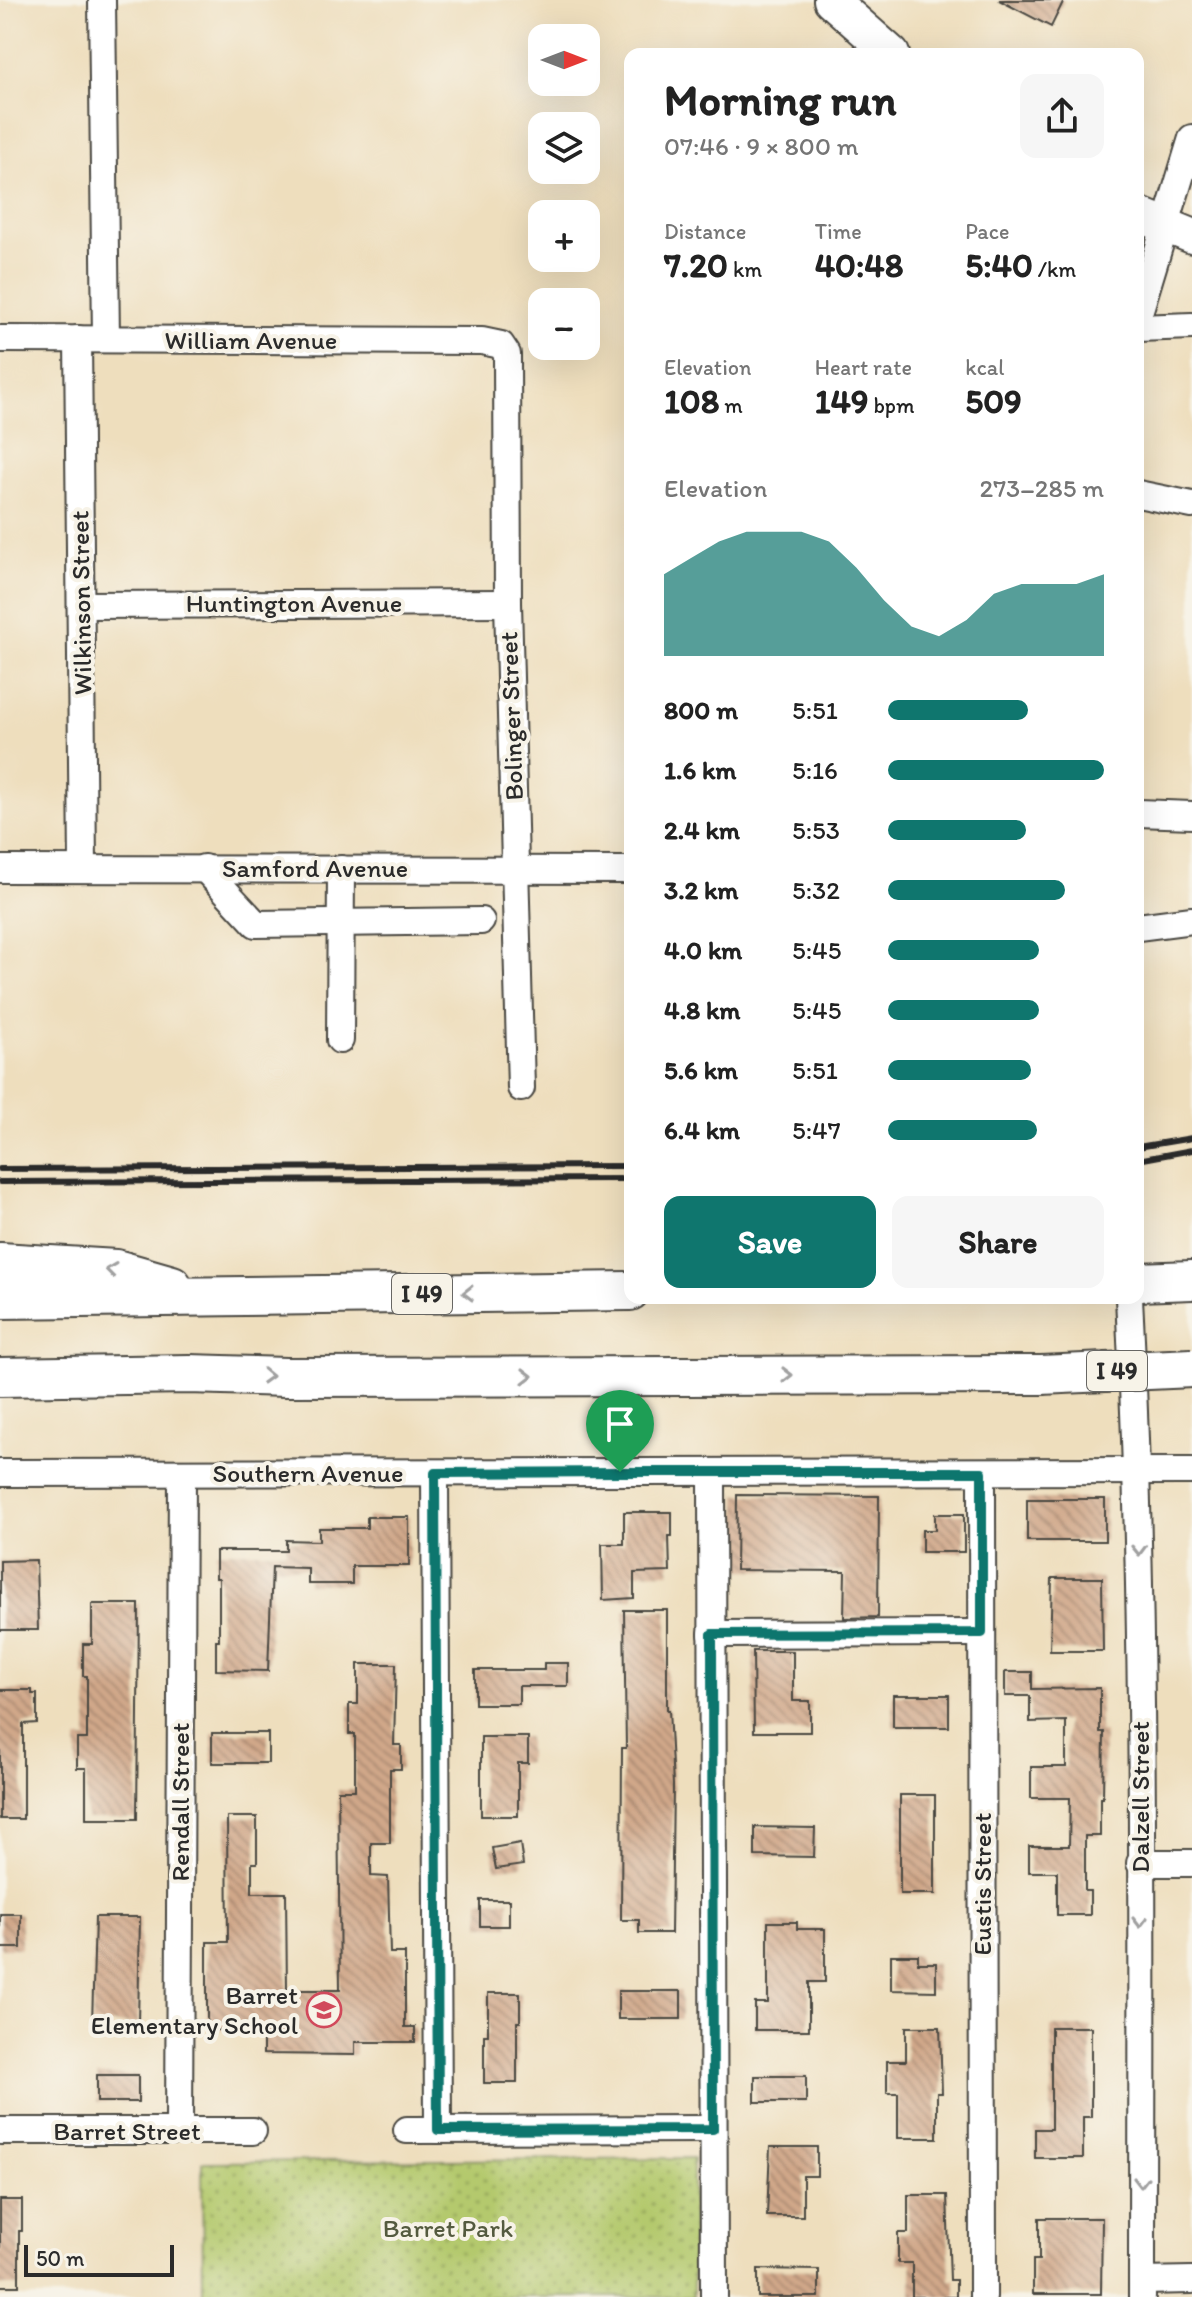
<!DOCTYPE html>
<html lang="en">
<head>
<meta charset="utf-8">
<style>
	:root { --surface:#fff; --page:#f6f6f6; --text:#222; --muted:#767676; --accent:#0f766e }
	body { margin:0; font-family:Itim,sans-serif; background:var(--page); color:var(--text); height:100vh; display:flex; flex-direction:column; font-size:30px; white-space:nowrap }
	* { box-sizing:border-box; margin:0 }
	p { font-size:26px; color:var(--muted) }
	.icon { flex:none; width:44px; height:44px; fill:none; stroke:currentColor; stroke-width:2; stroke-linecap:round; stroke-linejoin:round }
	.map { position:relative; flex:1; overflow:hidden }
	.sheet { position:absolute; left:624px; top:48px; width:520px; height:1256px; display:flex; flex-direction:column; background:var(--surface); border-radius:16px; box-shadow:0 8px 32px #0002 }
	.sheet>* { flex:none }
	.needle { width:52px; rotate:90deg }
	.tools { position:absolute; left:528px; top:24px; display:grid; gap:16px }
	.tools a { display:grid; place-items:center; width:72px; height:72px; border-radius:16px; background:var(--surface); box-shadow:0 8px 32px #0002; font-size:40px }
	.scale { position:absolute; left:24px; bottom:20px; width:150px; box-sizing:border-box; padding-left:8px; border:4px solid #2b2b2b; border-top:0; font-size:22px; line-height:28px; white-space:nowrap; color:#2b2b2b; -webkit-text-stroke:6px #f7f3e8; paint-order:stroke }
	.pin { position:absolute; display:grid; place-items:center; width:68px; height:68px; color:#fff; margin:-82px -34px; border-radius:50% 50% 50% 0; rotate:-45deg; box-shadow:0 0 8px #0007 }
	.pin .icon { rotate:45deg }
	.round { display:grid; place-items:center; flex:none; width:84px; height:84px; border-radius:16px; background:var(--page) }
	.headline { display:flex; align-items:center; justify-content:space-between; height:136px; padding:0 40px }
	h1 { font-size:44px; font-weight:800; line-height:60px }
	.metrics { display:grid; grid-template-columns:repeat(3,1fr); gap:12px; height:136px; padding:8px 40px }
	.metrics div { display:grid; align-content:center }
	.metrics b { font-size:34px; font-weight:800 }
	.metrics small { font-size:22px; font-weight:400 }
	.metrics p { font-size:22px }
	.chart { height:224px; padding:16px 40px }
	.chart p { display:flex; justify-content:space-between }
	.chart svg { width:100%; height:144px; margin-top:8px; fill:var(--accent); opacity:.7 }
	.cta { display:flex; gap:16px; margin-top:auto; padding:16px 40px }
	.cta a { flex:1; height:92px; border-radius:16px; background:var(--accent); color:#fff; font-size:32px; font-weight:800; line-height:92px; text-align:center }
	.cta a+a { background:var(--page); color:var(--text) }
	ul { padding:0 40px; list-style:none; font-size:26px }
	li { display:grid; grid-template-columns:128px 96px 1fr; align-items:center; height:60px }
	li i { height:20px; border-radius:10px; background:var(--accent) }
	.map>svg:first-child { display:block }
	.park { fill:url(#park-dots); stroke:#707a4c; stroke-width:2 }
	.building { fill:url(#building-back-hatch) }
	.lines { fill:none; stroke-linecap:round; stroke-linejoin:round }
	.minor-casing { stroke:#484641; stroke-width:30 }
	.major-casing { stroke:#484641; stroke-width:38 }
	.highway-casing { stroke:#484641; stroke-width:42 }
	.minor { stroke:#fff; stroke-width:26 }
	.major { stroke:#fff; stroke-width:34 }
	.highway { stroke:#fff; stroke-width:38 }
	.rail { stroke:#2b2b2b; stroke-width:6 }
	.highway-bridge-casing { stroke:#484641; stroke-width:42; stroke-linecap:butt }
	.highway-bridge { stroke:#fff; stroke-width:38 }
	.oneway { stroke:#a0a0a0 }
	.route-casing { stroke:#fff; stroke-width:16 }
	.route { stroke:#0f766e; stroke-width:10 }
	.labels { text-anchor:middle; stroke-width:8; stroke-linejoin:round; paint-order:stroke }
	.shield { fill:#f7f3e8; stroke:#686764; stroke-width:2 }
	.shield-label { font-size:24px; font-weight:bold; fill:#2b2b2b }
	.street-label { font-size:26px; fill:#2b2b2b; stroke:#f7f3e8 }
	.poi-label { font-size:26px; fill:#2b2b2b; stroke:#f7f3e8; text-anchor:end }
	.park-label { font-size:26px; fill:#545a3f; stroke:#f7f3e8 }
</style>
</head>
<body>
<div class="map">
<svg width="1192" height="2297" viewBox="0 0 1192 2297">
	<defs>
		<pattern id="park-dots" width="8" height="8" patternUnits="userSpaceOnUse" patternTransform="scale(2)"><rect width="8" height="8" fill="#b4c96d"/><path d="M2 2h.1M6 6h.1" fill="none" stroke="#93a35a" stroke-width="1.8" stroke-linecap="round"/></pattern>
		<pattern id="building-back-hatch" width="6" height="6" patternUnits="userSpaceOnUse" patternTransform="scale(2)"><rect width="6" height="6" fill="#d0a789"/><path d="M-1 5l2 2M0 0l6 6M5-1l2 2" fill="none" stroke="#a98870"/></pattern>
	</defs>
	<rect width="100%" height="100%" fill="#f7f3e8"/>
	<filter id="ink" filterUnits="userSpaceOnUse"><feTurbulence type="fractalNoise" baseFrequency=".0125" numOctaves="2"/><feDisplacementMap in="SourceGraphic" scale="16" xChannelSelector="R" yChannelSelector="G"/><feConvolveMatrix kernelMatrix="1 2 1 2 8 2 1 2 1" color-interpolation-filters="sRGB"/></filter>
	<filter id="wash" filterUnits="userSpaceOnUse"><feTurbulence type="fractalNoise" baseFrequency=".006" numOctaves="4" result="noise"/><feDisplacementMap in="SourceGraphic" scale="32" xChannelSelector="R" yChannelSelector="G"/><feGaussianBlur stdDeviation="1.8" result="paint"/><feColorMatrix in="noise" values="0 0 0 0 0 0 0 0 0 0 0 0 0 0 0 0 0 1.4 0 .05"/><feComposite in="paint" operator="in"/></filter>
	<g filter="url(#wash)">
		<rect width="100%" height="100%" fill="#eedebd"/>
		<polygon class="park" points="693,2158 693,2297 203,2297 202,2162"/>
		<g id="blocks">
			<g class="building">
				<polygon points="999,0 1064,0 1051,27"/>
				<polygon points="737,1495 879,1496 878,1617 844,1618 845,1571 736,1570"/>
				<rect x="1027" y="1499" width="78" height="42"/>
				<polygon points="624,1512 672,1512 672,1536 669,1536 670,1572 634,1573 634,1598 603,1600 602,1544 624,1544"/>
				<polygon points="935,1514 964,1514 964,1552 922,1552 922,1530 935,1530"/>
				<polygon points="367,1517 409,1517 409,1566 352,1566 352,1584 308,1584 308,1568 272,1567 268,1671 216,1670 216,1640 219,1640 219,1578 216,1578 216,1551 286,1551 286,1540 319,1541 319,1528 367,1528"/>
				<polygon points="36,1560 38,1630 0,1630 0,1561"/>
				<polygon points="1052,1578 1102,1578 1103,1651 1050,1651"/>
				<polygon points="92,1604 139,1604 137,1819 86,1819 86,1768 77,1768 77,1739 87,1739 87,1676 83,1676 83,1644 92,1644"/>
				<polygon points="624,1610 667,1610 667,1710 669,1710 673,1785 671,1933 639,1933 639,1920 621,1920 622,1748 626,1748"/>
				<polygon points="753,1651 793,1651 793,1701 810,1701 810,1732 754,1732"/>
				<polygon points="544,1663 568,1663 568,1686 519,1686 519,1704 475,1704 475,1670 544,1670"/>
				<polygon points="358,1664 396,1664 394,1745 401,1745 401,1769 390,1769 390,1843 371,1843 371,1876 388,1877 390,1953 405,1953 405,2027 415,2027 415,2042 355,2042 355,2055 263,2054 263,2030 207,2030 207,1942 228,1942 227,1817 257,1817 257,1863 252,1863 252,1893 286,1893 287,1990 340,1990 338,1790 355,1790 355,1734 349,1734 349,1704 358,1704"/>
				<polygon points="1005,1672 1032,1672 1032,1689 1100,1688 1100,1732 1104,1732 1103,1798 1100,1798 1100,1836 1085,1836 1085,1891 1090,1891 1090,1915 1057,1915 1057,1872 1029,1872 1029,1846 1069,1846 1070,1798 1031,1798 1031,1767 1066,1767 1066,1721 1030,1722 1030,1696 1005,1696"/>
				<polygon points="0,1690 32,1690 32,1694 37,1694 37,1723 23,1724 23,1819 0,1819"/>
				<rect x="893" y="1695" width="56" height="32"/>
				<rect x="212" y="1733" width="56" height="30"/>
				<polygon points="481,1737 528,1737 528,1763 518,1763 518,1816 481,1816"/>
				<rect x="900" y="1795" width="35" height="99"/>
				<polygon points="755,1827 815,1828 814,1857 755,1856"/>
				<polygon points="520,1843 523,1865 496,1869 492,1848"/>
				<rect x="480" y="1900" width="29" height="26"/>
				<rect x="0" y="1914" width="21" height="34"/>
				<polygon points="95,1917 140,1917 138,2024 92,2024"/>
				<polygon points="768,1922 797,1922 797,1929 825,1929 825,1982 809,1982 809,2030 755,2030 755,2003 768,2003"/>
				<polygon points="891,1955 918,1955 918,1963 936,1963 936,1991 891,1990"/>
				<rect x="618" y="1991" width="63" height="28"/>
				<polygon points="488,1993 520,1993 520,2022 517,2022 517,2083 484,2083 484,2035 488,2035"/>
				<polygon points="906,2027 940,2027 942,2093 937,2093 937,2138 898,2138 898,2093 887,2093 887,2061 906,2061"/>
				<polygon points="1051,2027 1091,2027 1091,2117 1083,2117 1083,2158 1035,2158 1035,2129 1051,2129"/>
				<rect x="97" y="2075" width="41" height="27"/>
				<rect x="755" y="2076" width="51" height="26"/>
				<polygon points="770,2147 817,2147 817,2176 803,2176 803,2216 767,2216"/>
				<polygon points="908,2195 947,2195 950,2280 956,2280 956,2297 912,2297 912,2263 898,2263 898,2233 908,2233"/>
				<polygon points="0,2200 22,2200 22,2231 19,2231 19,2286 0,2286"/>
				<polygon points="1039,2218 1102,2218 1101,2294 1033,2294 1033,2260 1039,2260"/>
				<polygon points="758,2269 819,2270 819,2297 758,2297"/>
			</g>
		</g>
	</g>
	<g filter="url(#ink)">
		<use href="#blocks" fill-opacity="0" stroke="#484641" stroke-width="2"/>
		<g class="lines">
			<g class="minor-casing">
				<g id="minor">
					<polyline points="102,0 106,339"/>
					<polyline points="1138,316 1192,138"/>
					<polyline points="1138,328 1192,326"/>
					<polyline points="0,339 482,341 501,345 507,354 508,603 521,1088"/>
					<polyline points="78,339 83,867"/>
					<polyline points="1138,494 1192,505"/>
					<polyline points="81,605 508,603"/>
					<polyline points="1138,813 1192,815"/>
					<polyline points="204,868 256,924 481,921"/>
					<polyline points="0,869 630,870"/>
					<polyline points="1138,927 1192,920"/>
					<polyline points="340,1040 341,869"/>
					<path d="M1129,1298c17,333 13,666 13,999"/>
					<polyline points="712,1472 714,2297"/>
					<polyline points="982,1472 983,2297"/>
					<polyline points="0,1473 1192,1471"/>
					<polyline points="435,1473 438,2130"/>
					<polyline points="712,1634 982,1633"/>
					<polyline points="1140,1863 1192,1863"/>
					<polyline points="407,2130 713,2129"/>
					<polyline points="0,2131 253,2131"/>
					<polyline points="179,2131 182,1473"/>
					<polyline points="1142,2281 1192,2280"/>
				</g>
			</g>
			<g class="major-casing">
				<g id="major">
					<polyline points="831,0 892,54"/>
					<polyline points="1138,214 1192,236"/>
				</g>
			</g>
			<g class="highway-casing">
				<g id="highway">
					<polyline points="0,1262 116,1269 172,1285"/>
					<polyline points="1138,1282 1192,1280"/>
					<polyline points="0,1299 630,1291"/>
					<polyline points="0,1377 189,1374 286,1377 1041,1375"/>
				</g>
			</g>
			<use href="#minor" class="minor"/>
			<use href="#major" class="major"/>
			<use href="#highway" class="highway"/>
			<g class="rail">
				<polyline points="1138,1147 1192,1138"/>
				<polyline points="1138,1160 1192,1150"/>
				<polyline points="0,1169 630,1166"/>
				<polyline points="0,1182 630,1179"/>
			</g>
			<g class="highway-bridge-casing">
				<polyline id="highway-bridge" points="1041,1375 1192,1368"/>
			</g>
			<use href="#highway-bridge" class="highway-bridge"/>
		</g>
		<defs><path id="oneway-chevron" d="M-2-3.5L2.5 0L-2 3.5" fill="none" stroke-width="1.6" stroke-linecap="round" stroke-linejoin="round" transform="scale(2)"/></defs>
		<g class="oneway">
			<use href="#oneway-chevron" transform="translate(111 1270) rotate(-172)"/>
			<use href="#oneway-chevron" transform="translate(468 1293) rotate(179)"/>
			<use href="#oneway-chevron" transform="translate(787 1375)"/>
			<use href="#oneway-chevron" transform="translate(267 1376) rotate(2)"/>
			<use href="#oneway-chevron" transform="translate(527 1376)"/>
			<use href="#oneway-chevron" transform="translate(1139 1550) rotate(89)"/>
			<use href="#oneway-chevron" transform="translate(1140 1922) rotate(90)"/>
			<use href="#oneway-chevron" transform="translate(1141 2182) rotate(90)"/>
		</g>
	</g>
	<g class="lines" filter="url(#ink)">
		<g class="route-casing">
			<polygon id="route" points="620,1472 982,1472 982,1633 712,1634 713,2129 438,2130 435,1473"/>
		</g>
		<use href="#route" class="route"/>
	</g>
	<defs>
		<g id="school-ring" transform="scale(1.8)"><circle r="9.5" fill="#f7f3e8" stroke="#d1495b" stroke-width="1.5"/><path d="M0-5L7-2L0 1L-7-2ZM-4 1L0 2.5L4 1V4Q0 6-4 4Z" fill="#d1495b"/></g>
	</defs>
	<g fill-rule="evenodd">
		<use href="#school-ring" x="324" y="2010"/>
	</g>
	<g class="labels">
		<g class="shield">
			<rect x="392" y="1274" width="60" height="40" rx="6"/>
			<rect x="1087" y="1351" width="60" height="40" rx="6"/>
		</g>
		<g class="shield-label">
			<text x="422" y="1302">I 49</text>
			<text x="1117" y="1379">I 49</text>
		</g>
		<g class="street-label">
			<text x="251" y="349">William Avenue</text>
			<text transform="translate(81 603) rotate(-91)" y="9">Wilkinson Street</text>
			<text x="294" y="612">Huntington Avenue</text>
			<text transform="translate(511 716) rotate(-92)" y="9">Bolinger Street</text>
			<text x="315" y="877">Samford Avenue</text>
			<text x="308" y="1482">Southern Avenue</text>
			<text transform="translate(1140 1797) rotate(-90)" y="9">Dalzell Street</text>
			<text transform="translate(180 1802) rotate(-90)" y="9">Rendall Street</text>
			<text transform="translate(982 1884) rotate(-90)" y="9">Eustis Street</text>
			<text x="127" y="2140">Barret Street</text>
		</g>
		<g class="poi-label">
			<text x="298" y="2004">Barret<tspan x="298" dy="30">Elementary School</tspan></text>
		</g>
		<g class="park-label">
			<text x="448" y="2237">Barret Park</text>
		</g>
	</g>
</svg>
<div class="tools">
<a><svg class="needle" viewBox="-14 -14 28 28"><path d="M0-13l5 13h-10z" fill="#e53935"/><path d="M0 13l5-13h-10z" fill="#767676"/></svg></a>
<a><svg class="icon" aria-label="layers" viewBox="0 0 24 24"><path d="M12 4l9 5-9 5-9-5zM3 14l9 5 9-5"/></svg></a>
<a>+</a>
<a>−</a>
</div>
<div class="scale">50 m</div>
<div class="pin" style="left:620px;top:1472px;background:#1e9e55"><svg class="icon" aria-label="arrive" viewBox="0 0 24 24"><path d="M6 21V4h12l-3 4 3 4H6"/></svg></div>
<section class="sheet">
<div class="headline"><div><h1>Morning run</h1><p>07:46 · 9 × 800 m</p></div><a class="round"><svg class="icon" aria-label="share" viewBox="0 0 24 24"><path d="M12 15V3M7 8l5-5 5 5M5 13v7h14v-7"/></svg></a></div>
<div class="metrics">
<div><p>Distance</p><b>7.20<small> km</small></b></div>
<div><p>Time</p><b>40:48</b></div>
<div><p>Pace</p><b>5:40<small> /km</small></b></div>
</div>
<div class="metrics">
<div><p>Elevation</p><b>108<small> m</small></b></div>
<div><p>Heart rate</p><b>149<small> bpm</small></b></div>
<div><p>kcal</p><b>509</b></div>
</div>
<div class="chart"><p><span>Elevation</span>273–285 m</p>
<svg viewBox="0 0 160 44" preserveAspectRatio="none"><path d="M0 44V19L10 14L20 9L30 6L40 6L50 6L60 9L70 17L80 27L90 35L100 38L110 33L120 25L130 22L140 22L150 22L160 19V44z"/></svg>
</div>
<ul>
<li><b>800 m</b>5:51<i style="width:65%"></i></li>
<li><b>1.6 km</b>5:16<i style="width:100%"></i></li>
<li><b>2.4 km</b>5:53<i style="width:64%"></i></li>
<li><b>3.2 km</b>5:32<i style="width:82%"></i></li>
<li><b>4.0 km</b>5:45<i style="width:70%"></i></li>
<li><b>4.8 km</b>5:45<i style="width:70%"></i></li>
<li><b>5.6 km</b>5:51<i style="width:66%"></i></li>
<li><b>6.4 km</b>5:47<i style="width:69%"></i></li>
</ul>
<div class="cta"><a>Save</a><a>Share</a></div>
</section>
</div>
</body>
</html>
